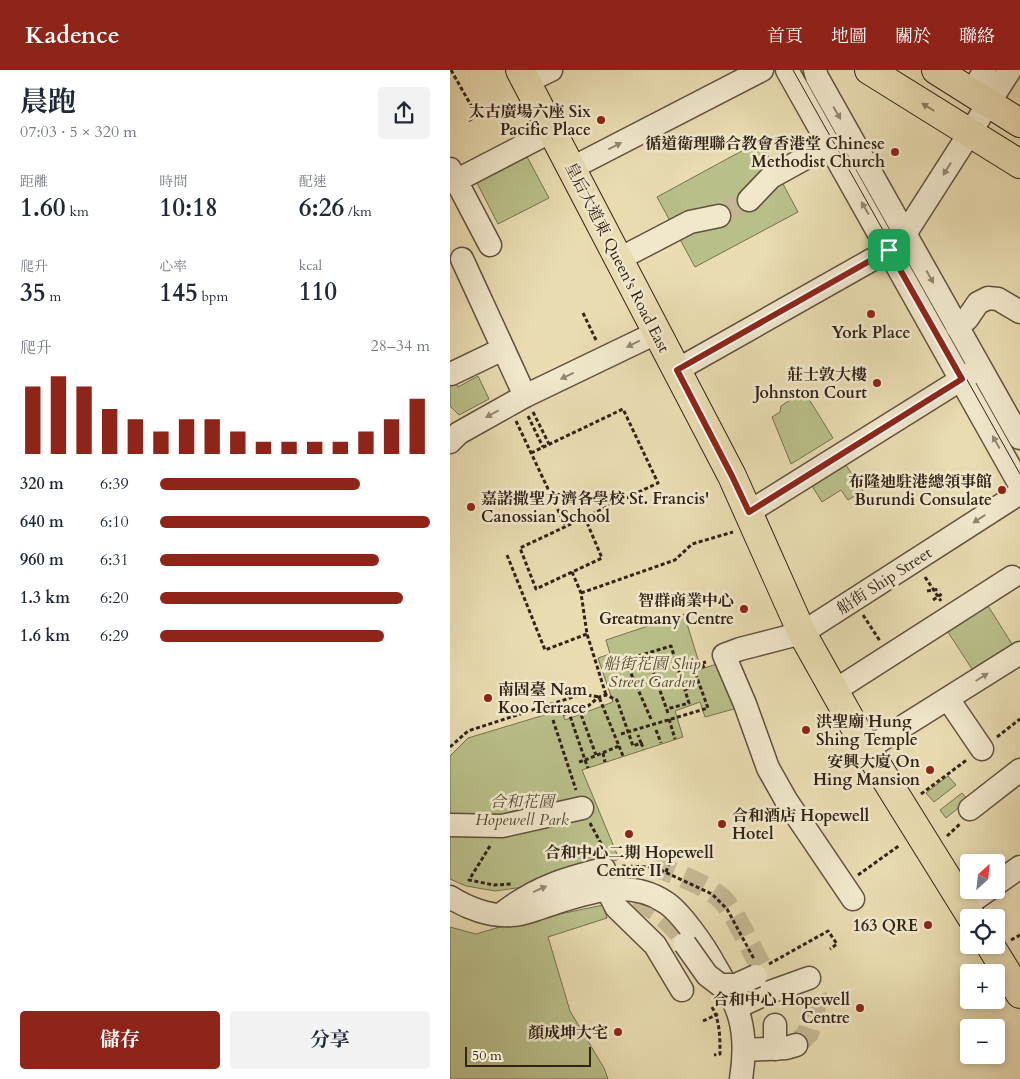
<!DOCTYPE html>
<html lang="zh-TW">
<head>
<meta charset="utf-8">
<style>
	:root { --surface:#fff; --page:#f2f2f3; --text:#1f2937; --muted:#747a83; --accent:#8f2418 }
	body { margin:0; font-family:Cardo,"Noto Serif TC",serif; background:var(--page); color:var(--text); height:100vh; display:flex; flex-direction:column; font-size:19px; white-space:nowrap }
	* { box-sizing:border-box; margin:0 }
	p { font-size:16px; color:var(--muted) }
	.icon { flex:none; width:28px; height:28px; fill:none; stroke:currentColor; stroke-width:2; stroke-linecap:round; stroke-linejoin:round }
	.map { position:relative; flex:1; overflow:hidden }
	.panel { display:flex; flex-direction:column; background:var(--surface); width:450px }
	.panel>* { flex:none }
	.needle { width:32px; rotate:27deg }
	.controls { position:absolute; left:510px; top:784px; display:grid; gap:10px }
	.controls a { display:grid; place-items:center; width:45px; height:45px; border-radius:5px; background:var(--surface); box-shadow:0 2px 8px #0003; font-size:25px }
	.scale { position:absolute; left:15px; bottom:12px; width:126px; box-sizing:border-box; padding-left:5px; border:2px solid #322319; border-top:0; font-size:14px; line-height:18px; white-space:nowrap; color:#322319; -webkit-text-stroke:4px #f1e8cc; paint-order:stroke }
	.pin { position:absolute; display:grid; place-items:center; width:42px; height:42px; color:#fff; margin:-21px; border-radius:10px; box-shadow:0 2px 8px #0006 }
	.round { display:grid; place-items:center; flex:none; width:52px; height:52px; border-radius:5px; background:var(--page) }
	.summary { display:flex; align-items:center; justify-content:space-between; height:85px; padding:0 20px }
	h1 { font-size:28px; font-weight:700; line-height:38px }
	.metrics { display:grid; grid-template-columns:repeat(3,1fr); gap:8px; height:85px; padding:5px 20px }
	.metrics div { display:grid; align-content:center }
	.metrics b { font-size:25px; font-weight:700 }
	.metrics small { font-size:14px; font-weight:400 }
	.metrics p { font-size:14px }
	.chart { height:140px; padding:10px 20px }
	.chart p { display:flex; justify-content:space-between }
	.chart svg { width:100%; height:90px; margin-top:5px; stroke:var(--accent); stroke-width:6 }
	.primary-button { display:flex; gap:10px; margin-top:auto; padding:10px 20px }
	.primary-button a { flex:1; height:58px; border-radius:5px; background:var(--accent); color:#fff; font-size:20px; font-weight:700; line-height:58px; text-align:center }
	.primary-button a+a { background:var(--page); color:var(--text) }
	ul { padding:0 20px; list-style:none; font-size:16px }
	li { display:grid; grid-template-columns:80px 60px 1fr; align-items:center; height:38px }
	li i { height:12px; border-radius:6px; background:var(--accent) }
	header { display:flex; align-items:center; gap:30px; box-sizing:border-box; height:70px; padding:0 25px; background:var(--accent); color:#fff }
	header strong { font-size:24px }
	nav { display:flex; gap:28px; margin-inline-start:auto; font-size:18px }
	main { display:flex; flex:1; min-height:0 }
	.map>svg:first-child { display:block }
	.green { fill:#b9bf89; stroke:#767151 }
	.lines { fill:none; stroke-linecap:round; stroke-linejoin:round }
	.minor-tunnel { stroke:#c4b793; stroke-width:22; stroke-dasharray:22 11; stroke-linecap:butt }
	.minor-casing { stroke:#60513f; stroke-width:25 }
	.major-casing { stroke:#322319; stroke-width:30 }
	.path { stroke:#322319; stroke-width:3; stroke-dasharray:4 2.5; stroke-linecap:butt }
	.minor { stroke:#f1e8cc; stroke-width:22 }
	.major { stroke:#e9dcb1; stroke-width:28 }
	.tram { stroke:#322319; stroke-width:1 }
	.minor-bridge-casing { stroke:#60513f; stroke-width:25; stroke-linecap:butt }
	.path-bridge { stroke:#322319; stroke-width:3; stroke-dasharray:4 2.5; stroke-linecap:butt }
	.minor-bridge { stroke:#f1e8cc; stroke-width:22 }
	.oneway { fill:#8e8065 }
	.oneway2 { fill:#928672 }
	.route-casing { stroke:#fff; stroke-width:10 }
	.route { stroke:#8f2418; stroke-width:6 }
	.poi-dot { fill:#8f2418; stroke:#f1e8cc; stroke-width:2 }
	.labels { text-anchor:middle; stroke-width:5; stroke-linejoin:round; paint-order:stroke }
	.poi-label { font-size:16px; font-weight:bold; fill:#322319; stroke:#f1e8cc; text-anchor:end }
	.street-label { font-size:16px; fill:#322319; stroke:#f1e8cc }
	.park-label { font-size:16px; font-style:italic; fill:#544a35; stroke:#f1e8cc }
</style>
</head>
<body>
<header>
<strong>Kadence</strong>
<nav><a>首頁</a><a>地圖</a><a>關於</a><a>聯絡</a></nav>
</header>
<main>
<section class="panel">
<div class="summary"><div><h1>晨跑</h1><p>07:03 · 5 × 320 m</p></div><a class="round"><svg class="icon" aria-label="share" viewBox="0 0 24 24"><path d="M12 15V3M7 8l5-5 5 5M5 13v7h14v-7"/></svg></a></div>
<div class="metrics">
<div><p>距離</p><b>1.60<small> km</small></b></div>
<div><p>時間</p><b>10:18</b></div>
<div><p>配速</p><b>6:26<small> /km</small></b></div>
</div>
<div class="metrics">
<div><p>爬升</p><b>35<small> m</small></b></div>
<div><p>心率</p><b>145<small> bpm</small></b></div>
<div><p>kcal</p><b>110</b></div>
</div>
<div class="chart"><p><span>爬升</span>28–34 m</p>
<svg viewBox="0 0 160 44" preserveAspectRatio="none"><path d="M5 44V11M15 44V6M25 44V11M35 44V22M45 44V27M55 44V33M65 44V27M75 44V27M85 44V33M95 44V38M105 44V38M115 44V38M125 44V38M135 44V33M145 44V27M155 44V17"/></svg>
</div>
<ul>
<li><b>320 m</b>6:39<i style="width:74%"></i></li>
<li><b>640 m</b>6:10<i style="width:100%"></i></li>
<li><b>960 m</b>6:31<i style="width:81%"></i></li>
<li><b>1.3 km</b>6:20<i style="width:90%"></i></li>
<li><b>1.6 km</b>6:29<i style="width:83%"></i></li>
</ul>
<div class="primary-button"><a>儲存</a><a>分享</a></div>
</section>
<div class="map">
<svg width="570" height="1009" viewBox="0 0 570 1009">
	<rect width="100%" height="100%" fill="#e9dcb1"/>
	<filter id="stains"><feTurbulence type="fractalNoise" baseFrequency=".004" numOctaves="4"/><feColorMatrix values="0 0 0 0 .2 0 0 0 0 .09 0 0 0 0 .02 0 0 0 .5 -.17"/></filter>
	<radialGradient id="worn" r=".72"><stop offset=".6" stop-color="#630" stop-opacity="0"/><stop offset="1" stop-color="#630" stop-opacity=".3"/></radialGradient>
	<g class="green">
		<polygon points="310,71 348,142 245,197 207,127"/>
		<polygon points="75,83 99,128 48,154 25,109"/>
		<polygon points="0,301 8,317 28,306 39,329 9,345 0,336"/>
		<polygon points="354,321 383,368 341,394 322,347 330,342 331,336"/>
		<polygon points="396,395 413,421 398,430 391,420 372,432 362,416"/>
		<polygon points="535,531 562,574 522,599 494,556"/>
		<polygon points="234,544 251,599 267,594 291,637 255,647 250,632 225,641 233,667 132,700 169,789 153,795 73,817 45,821 16,816 0,809 0,686 18,668 111,640 115,650 163,632 148,588 160,584 156,570"/>
		<polygon points="498,706 506,715 484,732 476,723"/>
		<polygon points="512,723 518,730 496,748 490,740"/>
		<polygon points="153,835 157,848 98,867 120,941 154,998 158,1009 0,1009 0,857 26,864 53,856"/>
	</g>
	<g class="lines">
		<g class="minor-tunnel">
			<polyline points="269,146 299,130"/>
			<path d="M203,795c21,9 54,19 70,35 12,13 28,48 37,65"/>
			<path d="M168,802c8,26 28,29 46,45 14,12 25,28 36,42"/>
			<polyline points="346,975 358,963 363,946 367,928 361,914"/>
		</g>
		<g class="minor-casing">
			<g id="minor">
				<polyline points="337,0 570,415"/>
				<polyline points="365,0 367,7 570,368"/>
				<polyline points="76,12 101,0"/>
				<polyline points="521,23 535,0"/>
				<polyline points="122,98 312,0"/>
				<polyline points="0,99 40,175"/>
				<polyline points="13,107 102,61"/>
				<polyline points="299,130 321,107 379,75"/>
				<polyline points="12,189 75,326"/>
				<polyline points="169,189 240,152 269,146"/>
				<polyline points="507,257 517,249 528,233 538,228 548,229 570,242"/>
				<polyline points="227,300 448,175 560,0"/>
				<polyline points="1,304 53,279"/>
				<polyline points="0,372 9,363 75,326 206,263"/>
				<polyline points="299,442 523,302"/>
				<polyline points="384,621 562,507"/>
				<polyline points="498,629 532,679"/>
				<polyline points="417,679 570,583"/>
				<polyline points="520,739 570,700"/>
				<polyline points="0,755 52,756 132,738"/>
				<polyline points="546,814 570,797"/>
				<polyline points="157,819 166,837 205,875 232,920"/>
				<path d="M0,827c17,11 41,20 61,18 10,0 20,-4 29,-7 40,-13 86,-32 125,-6 15,9 40,45 49,62 25,42 35,65 27,115"/>
				<polyline points="403,829 336,730 318,698 295,634 274,585 290,579 352,563 570,423"/>
				<polyline points="515,836 538,820"/>
				<path d="M54,842c33,-25 60,-33 100,-43"/>
				<polyline points="287,937 320,922 359,908"/>
				<polyline points="325,955 325,979"/>
				<polyline points="295,980 336,978 346,975"/>
			</g>
		</g>
		<g class="major-casing">
			<g id="major">
				<polyline points="70,0 282,406 352,563 417,679 522,848"/>
				<polyline points="419,0 570,94"/>
				<polyline points="486,0 570,53"/>
				<polyline points="540,875 570,924"/>
			</g>
		</g>
		<g class="path">
			<polyline points="1,0 27,46 18,51"/>
			<polyline points="133,243 147,272"/>
			<polyline points="83,342 99,374"/>
			<polyline points="78,346 93,377"/>
			<polyline points="66,351 116,457"/>
			<polyline points="81,383 173,339 208,413 70,478 86,519 152,488 135,448"/>
			<polyline points="57,485 95,580 137,564"/>
			<polyline points="122,502 131,523 137,564 156,625"/>
			<polyline points="475,507 491,531"/>
			<polyline points="131,523 225,490 242,474 283,462"/>
			<polyline points="413,545 430,571"/>
			<polyline points="197,584 218,643"/>
			<polyline points="254,598 252,593 256,592"/>
			<polyline points="235,619 245,617"/>
			<polyline points="129,639 146,685"/>
			<polyline points="113,645 138,636 149,627 156,625 167,630 183,676 191,673 188,665"/>
			<polyline points="201,649 175,590 221,576 239,633 217,639"/>
			<polyline points="103,650 126,720"/>
			<polyline points="206,660 211,673"/>
			<polyline points="547,667 570,649"/>
			<polyline points="191,673 194,679"/>
			<polyline points="169,676 173,686"/>
			<polyline points="0,677 18,661 132,624 149,627 169,676 135,690 119,643"/>
			<polyline points="153,683 155,692"/>
			<polyline points="129,692 135,690 138,698"/>
			<polyline points="471,724 518,689"/>
			<polyline points="140,753 155,781"/>
			<polyline points="497,766 510,754"/>
			<polyline points="40,776 19,810 44,815 61,814"/>
			<polyline points="172,796 204,797 262,824 277,839 304,889"/>
			<polyline points="216,802 219,794"/>
			<polyline points="408,805 450,775"/>
			<polyline points="561,870 570,865"/>
			<polyline points="319,894 378,861 387,874 380,879"/>
			<path d="M262,937c8,14 8,30 8,47l-6,1"/>
			<polyline points="253,951 268,944"/>
		</g>
		<use href="#minor" class="minor"/>
		<use href="#major" class="major"/>
		<polyline class="tram" points="343,0 570,404"/>
		<g class="minor-bridge-casing">
			<polyline id="minor-bridge" points="235,874 257,905 270,915 286,915 306,906"/>
		</g>
		<g class="path-bridge">
			<polyline points="477,521 490,519"/>
			<polyline points="483,530 493,523"/>
			<polyline points="219,649 225,669"/>
			<polyline points="171,664 258,638 246,605"/>
		</g>
		<use href="#minor-bridge" class="minor-bridge"/>
	</g>
	<defs><path id="oneway-solid" d="M-6-.8H1V-3.2L6.5 0L1 3.2V.8H-6Z" transform="scale(1.25)"/></defs>
	<use class="oneway" href="#oneway-solid" transform="translate(478 37) rotate(-148)"/>
	<g class="oneway2">
		<use href="#oneway-solid" transform="translate(387 43) rotate(60)"/>
		<use href="#oneway-solid" transform="translate(165 76) rotate(-27)"/>
		<use href="#oneway-solid" transform="translate(497 99) rotate(122)"/>
		<use href="#oneway-solid" transform="translate(415 138) rotate(-120)"/>
		<use href="#oneway-solid" transform="translate(480 207) rotate(61)"/>
		<use href="#oneway-solid" transform="translate(183 274) rotate(154)"/>
		<use href="#oneway-solid" transform="translate(117 306) rotate(154)"/>
		<use href="#oneway-solid" transform="translate(42 344) rotate(151)"/>
		<use href="#oneway-solid" transform="translate(546 372) rotate(-119)"/>
		<use href="#oneway-solid" transform="translate(529 449) rotate(147)"/>
		<use href="#oneway-solid" transform="translate(532 607) rotate(-32)"/>
		<use href="#oneway-solid" transform="translate(90 819) rotate(-24)"/>
	</g>
	<g class="lines">
		<g class="route-casing">
			<polygon id="route" points="439,180 512,309 299,442 282,406 227,300"/>
		</g>
		<use href="#route" class="route"/>
	</g>
	<g class="poi-dot">
		<circle cx="151" cy="50" r="5"/>
		<circle cx="445" cy="82" r="5"/>
		<circle cx="421" cy="244" r="5"/>
		<circle cx="427" cy="313" r="5"/>
		<circle cx="552" cy="420" r="5"/>
		<circle cx="21" cy="437" r="5"/>
		<circle cx="294" cy="539" r="5"/>
		<circle cx="38" cy="628" r="5"/>
		<circle cx="356" cy="660" r="5"/>
		<circle cx="480" cy="700" r="5"/>
		<circle cx="272" cy="754" r="5"/>
		<circle cx="179" cy="764" r="5"/>
		<circle cx="478" cy="855" r="5"/>
		<circle cx="410" cy="938" r="5"/>
		<circle cx="168" cy="962" r="5"/>
	</g>
	<g class="labels">
		<g class="poi-label">
			<text x="141" y="47">太古廣場六座 Six<tspan x="141" dy="18">Pacific Place</tspan></text>
			<text x="435" y="79">循道衛理聯合教會香港堂 Chinese<tspan x="435" dy="18">Methodist Church</tspan></text>
			<text x="421" y="268" text-anchor="middle">York Place</text>
			<text x="417" y="310">莊士敦大樓<tspan x="417" dy="18">Johnston Court</tspan></text>
			<text x="542" y="417">布隆迪駐港總領事館<tspan x="542" dy="18">Burundi Consulate</tspan></text>
			<text x="31" y="434" text-anchor="start">嘉諾撒聖方濟各學校 St. Francis'<tspan x="31" dy="18">Canossian School</tspan></text>
			<text x="284" y="536">智群商業中心<tspan x="284" dy="18">Greatmany Centre</tspan></text>
			<text x="48" y="625" text-anchor="start">南固臺 Nam<tspan x="48" dy="18">Koo Terrace</tspan></text>
			<text x="366" y="657" text-anchor="start">洪聖廟 Hung<tspan x="366" dy="18">Shing Temple</tspan></text>
			<text x="470" y="697">安興大廈 On<tspan x="470" dy="18">Hing Mansion</tspan></text>
			<text x="282" y="751" text-anchor="start">合和酒店 Hopewell<tspan x="282" dy="18">Hotel</tspan></text>
			<text x="179" y="788" text-anchor="middle">合和中心二期 Hopewell<tspan x="179" dy="18">Centre II</tspan></text>
			<text x="468" y="861">163 QRE</text>
			<text x="400" y="935">合和中心 Hopewell<tspan x="400" dy="18">Centre</tspan></text>
			<text x="158" y="968">顏成坤大宅</text>
		</g>
		<g class="street-label">
			<text transform="translate(168 187) rotate(63)" y="6">皇后大道東 Queen's Road East</text>
			<text transform="translate(434 510) rotate(-33)" y="6">船街 Ship Street</text>
		</g>
		<g class="park-label">
			<text x="202" y="599">船街花園 Ship<tspan x="202" dy="18">Street Garden</tspan></text>
			<text x="72" y="737">合和花園<tspan x="72" dy="18">Hopewell Park</tspan></text>
		</g>
	</g>
	<rect width="100%" height="100%" filter="url(#stains)"/>
	<rect width="100%" height="100%" fill="url(#worn)"/>
</svg>
<div class="controls">
<a><svg class="needle" viewBox="-14 -14 28 28"><path d="M0-13l5 13h-10z" fill="#e53935"/><path d="M0 13l5-13h-10z" fill="#747a83"/></svg></a>
<a><svg class="icon" aria-label="locate" viewBox="0 0 24 24"><circle cx="12" cy="12" r="6"/><path d="M12 2v4M12 18v4M2 12h4M18 12h4"/></svg></a>
<a>+</a>
<a>−</a>
</div>
<div class="scale">50 m</div>
<div class="pin" style="left:439px;top:180px;background:#1e9e55"><svg class="icon" aria-label="arrive" viewBox="0 0 24 24"><path d="M6 21V4h12l-3 4 3 4H6"/></svg></div>
</div>
</main>
</body>
</html>
